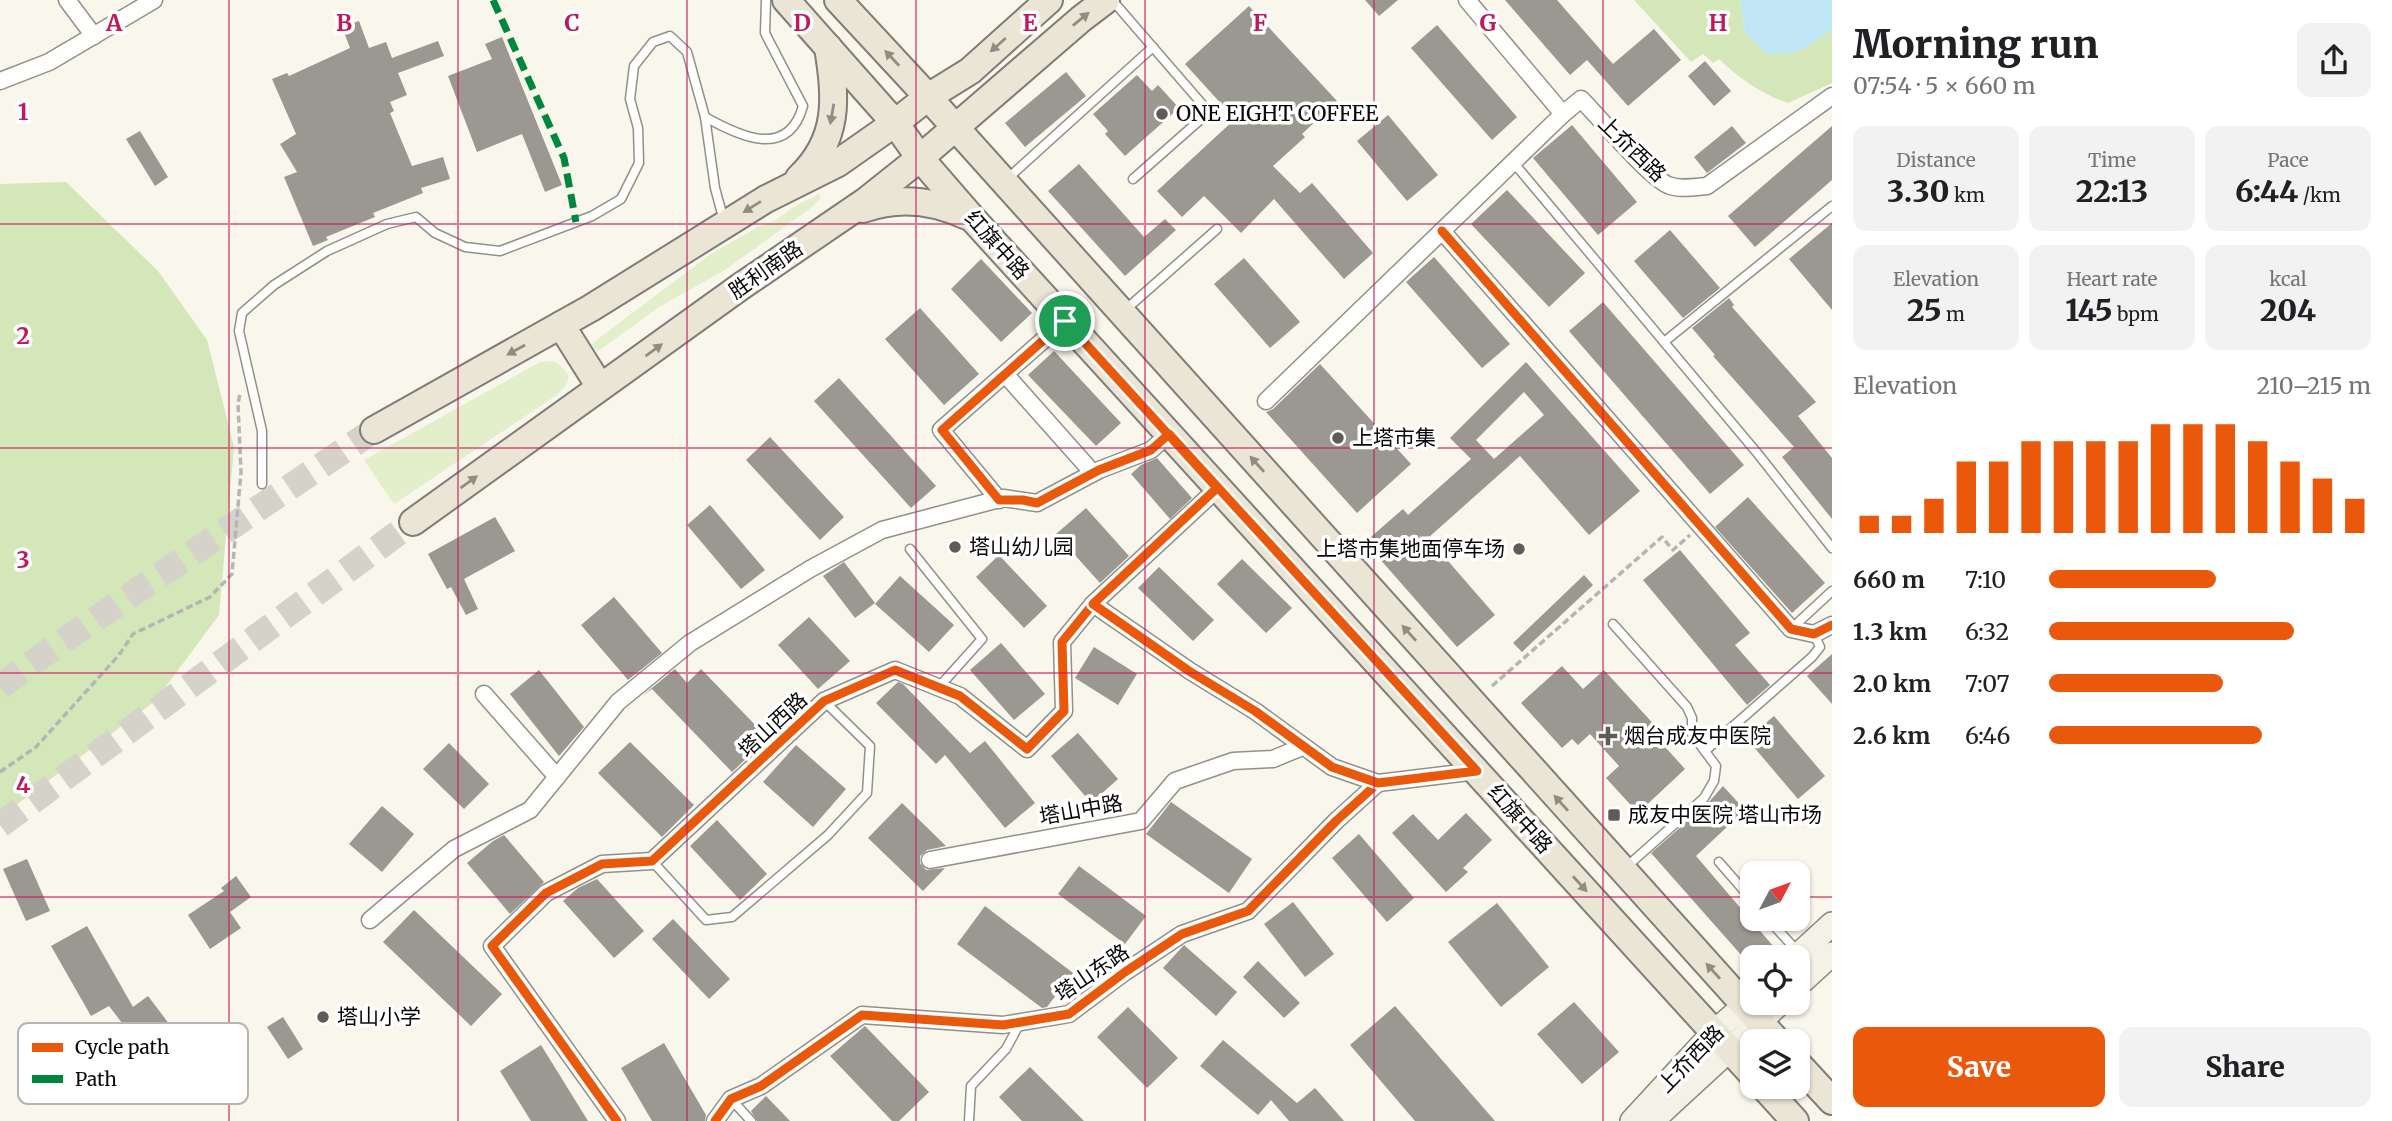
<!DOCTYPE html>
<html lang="en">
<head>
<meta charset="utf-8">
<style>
	:root { --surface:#fff; --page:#f2f2f2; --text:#202124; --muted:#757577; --accent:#ea580c }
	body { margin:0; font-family:Merriweather,"Noto Sans SC",serif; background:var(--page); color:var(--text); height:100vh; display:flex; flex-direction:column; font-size:26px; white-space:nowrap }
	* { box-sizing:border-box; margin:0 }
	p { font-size:23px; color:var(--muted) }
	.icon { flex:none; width:38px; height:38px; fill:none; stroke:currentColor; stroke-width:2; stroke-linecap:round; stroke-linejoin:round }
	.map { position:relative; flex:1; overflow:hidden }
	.sheet { display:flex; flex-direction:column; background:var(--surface); width:560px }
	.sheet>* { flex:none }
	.needle { width:46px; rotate:49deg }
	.buttons { position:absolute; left:1740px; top:861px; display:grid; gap:14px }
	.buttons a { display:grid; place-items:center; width:70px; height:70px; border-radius:14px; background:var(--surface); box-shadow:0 2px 5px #0004; font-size:35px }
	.pin { position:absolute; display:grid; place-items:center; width:60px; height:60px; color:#fff; margin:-30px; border:4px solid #fff; border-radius:50%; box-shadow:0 2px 7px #0007 }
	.round { display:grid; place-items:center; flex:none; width:74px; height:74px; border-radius:14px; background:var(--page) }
	.head { display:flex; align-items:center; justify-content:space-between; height:119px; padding:0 21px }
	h1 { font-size:38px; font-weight:800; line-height:52px }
	.figures { display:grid; grid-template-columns:repeat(3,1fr); gap:10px; height:119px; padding:7px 21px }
	.figures div { display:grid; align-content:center; border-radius:14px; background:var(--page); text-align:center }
	.figures b { font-size:30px; font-weight:800 }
	.figures small { font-size:19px; font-weight:400 }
	.figures p { font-size:19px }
	.chart { height:196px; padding:14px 21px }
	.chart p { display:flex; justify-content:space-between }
	.chart svg { width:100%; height:126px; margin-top:7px; stroke:var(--accent); stroke-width:6 }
	.primary-button { display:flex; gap:14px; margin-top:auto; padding:14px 21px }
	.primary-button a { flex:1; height:80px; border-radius:14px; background:var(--accent); color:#fff; font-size:28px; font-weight:800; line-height:80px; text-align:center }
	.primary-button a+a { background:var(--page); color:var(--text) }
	ul { padding:0 21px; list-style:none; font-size:23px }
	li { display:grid; grid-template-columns:112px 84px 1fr; align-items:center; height:52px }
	li i { height:18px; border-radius:9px; background:var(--accent) }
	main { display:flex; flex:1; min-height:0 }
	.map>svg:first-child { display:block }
	.green { fill:#e3efca }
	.forest { fill:#d4e7b8 }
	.water { fill:#c0e6f5 }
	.building { fill:#9b9892; fill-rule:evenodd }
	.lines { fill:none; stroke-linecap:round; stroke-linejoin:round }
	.primary-tunnel { stroke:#d5d2ca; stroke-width:26; stroke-dasharray:26 13; stroke-linecap:butt }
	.lane-casing { stroke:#91908b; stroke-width:11 }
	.street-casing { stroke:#91908b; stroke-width:19 }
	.secondary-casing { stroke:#888682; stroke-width:26 }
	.primary-casing { stroke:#7e7d78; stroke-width:30 }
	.path { stroke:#b6b5b4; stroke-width:3.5; stroke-dasharray:7 3.5; stroke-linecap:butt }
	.lane { stroke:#fefefc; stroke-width:8 }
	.street { stroke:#fefefc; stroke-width:16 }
	.secondary { stroke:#f4f2e6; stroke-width:23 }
	.primary { stroke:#ebe5d5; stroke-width:26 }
	.quiet { stroke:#00873e; stroke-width:7; stroke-dasharray:14 7; stroke-linecap:butt }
	.cycleway-casing { stroke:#fff; stroke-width:13 }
	.cycleway { stroke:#e8590c; stroke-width:9 }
	.oneway { fill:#918d83 }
	.route-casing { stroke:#fff; stroke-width:14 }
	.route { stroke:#ea580c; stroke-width:9 }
	.grid { fill:none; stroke:#c2185b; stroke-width:2; stroke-opacity:0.55 }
	.poi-dot { fill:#5d5c58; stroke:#fff; stroke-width:2.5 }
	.labels { text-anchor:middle; stroke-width:7; stroke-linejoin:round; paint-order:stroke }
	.poi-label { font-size:21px; fill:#090909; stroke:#fff; text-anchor:start }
	.street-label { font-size:21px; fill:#090909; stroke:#fff }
	.key { fill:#fff; stroke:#b5b5b5; stroke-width:2 }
	.key-label { font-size:19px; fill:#090909 }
	.grid-label { font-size:23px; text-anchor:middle; font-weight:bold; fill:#c2185b; stroke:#fff; stroke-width:7; stroke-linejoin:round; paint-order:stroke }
</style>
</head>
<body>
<main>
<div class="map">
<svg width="1832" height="1121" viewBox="0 0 1832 1121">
	<rect width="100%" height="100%" fill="#f9f6ec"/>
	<g class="green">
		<polygon points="819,194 821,198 812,207 725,270 659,307 601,349 597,351 592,345 594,342 712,253 758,227 776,220 795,206"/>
		<path d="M554,361c18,12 19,19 3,34l-163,109 -30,-44 176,-98z"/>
	</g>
	<g class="forest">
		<path d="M1634,0h106l5,32 62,15 25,-18v54l-44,20c-28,-10 -48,-24 -69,-44l-6,4 -10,-9 -12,8z"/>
		<polygon points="66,182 158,271 207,340 234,447 219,615 155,701 0,817 0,184"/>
	</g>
	<path class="water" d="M1740,0h92v29c-28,20 -31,26 -66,25l-21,-22z"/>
	<g class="building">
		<polygon points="1365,0 1398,0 1379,16"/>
		<polygon points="1505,0 1557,0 1613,64 1654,29 1681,60 1628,106 1587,60 1570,75"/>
		<polygon points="1249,6 1337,101 1302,134 1305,137 1273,166 1300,193 1312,183 1373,253 1344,279 1274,199 1241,233 1204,196 1182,217 1157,191 1235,119 1185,64"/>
		<polygon points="359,21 369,48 386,42 392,58 438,41 444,56 398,73 407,95 390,102 394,111 390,113 412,166 443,157 450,179 421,188 423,193 373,213 375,217 326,237 328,240 313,246 284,177 297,172 280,144 296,134 272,79 287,73 289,76 350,48 342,27"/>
		<polygon points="1437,25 1517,117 1492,140 1411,48"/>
		<polygon points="502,37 562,185 545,192 522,134 477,152 448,76 492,59 485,44"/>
		<polygon points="1705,61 1731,91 1714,106 1688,76"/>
		<polygon points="1066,72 1086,96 1025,147 1005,123"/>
		<polygon points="1137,75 1152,91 1158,85 1179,108 1125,156 1105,134 1108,131 1093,114"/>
		<polygon points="1388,115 1438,175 1407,201 1357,141"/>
		<polygon points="1572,125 1637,202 1598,235 1533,158"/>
		<polygon points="1732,126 1746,143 1707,173 1694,157"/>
		<polygon points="1832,126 1832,180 1755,247 1728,216"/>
		<polygon points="140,131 168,177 155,186 126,139"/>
		<polygon points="1079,164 1144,237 1165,219 1176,230 1125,276 1048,191"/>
		<polygon points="1507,190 1585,273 1549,307 1471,224"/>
		<polygon points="1832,223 1832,310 1789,259"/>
		<polygon points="1670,230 1720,288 1683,318 1634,261"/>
		<polygon points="1434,257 1510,344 1482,368 1406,282"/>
		<polygon points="1244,258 1300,322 1270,348 1214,284"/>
		<polygon points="981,259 1032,313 1001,342 951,289"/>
		<polygon points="1729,298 1734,305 1732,307 1816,402 1798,416 1832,458 1832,519 1782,457 1794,447 1713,356 1715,355 1692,328"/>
		<polygon points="1603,302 1744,465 1710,494 1569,331"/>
		<polygon points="920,308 979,374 944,405 885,339"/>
		<polygon points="1054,351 1121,423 1096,446 1028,375"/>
		<path d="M1526,362l114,129 -51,44 -69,-79 -92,82 67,77 -38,32 -92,-105 38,-33 5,6 63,-56 -21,-21zM1524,392l20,23 -50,44 -18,-19z"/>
		<polygon points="1320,364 1411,464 1357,513 1266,412 1273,409"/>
		<polygon points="839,378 936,486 911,508 814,401"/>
		<polygon points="770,437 844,517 820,540 746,460"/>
		<polygon points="1157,458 1192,498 1170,519 1131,474 1141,465"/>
		<polygon points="1748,497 1825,583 1792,613 1715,527"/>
		<polygon points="710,505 765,570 741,589 687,525"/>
		<polygon points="1086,508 1129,556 1100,583 1056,534"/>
		<polygon points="495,517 515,551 464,579 478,609 466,615 451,587 447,589 428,554"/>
		<polygon points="1680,550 1750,633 1735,645 1770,685 1747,705 1643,580"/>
		<polygon points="999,555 1047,606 1024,628 976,577"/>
		<polygon points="1242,559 1292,608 1266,633 1217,584"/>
		<polygon points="844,562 875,603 855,618 823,576"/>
		<polygon points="1159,567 1214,620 1193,641 1138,588"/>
		<polygon points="1584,575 1593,585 1522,652 1513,643"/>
		<polygon points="900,576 954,625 929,652 875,604"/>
		<polygon points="614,597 662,653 628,680 581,625"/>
		<polygon points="809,617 850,661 818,689 778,645"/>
		<polygon points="1001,643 1045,694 1014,720 970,670"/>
		<polygon points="1094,647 1137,674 1118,705 1075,678"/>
		<polygon points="1832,654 1832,704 1807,676"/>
		<polygon points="1562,666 1583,689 1604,670 1671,743 1666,748 1685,769 1638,813 1606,778 1619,766 1590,734 1578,745 1572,739 1562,748 1521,703"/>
		<polygon points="675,669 687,683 701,669 768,738 732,772 652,689 642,696"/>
		<polygon points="539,670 584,727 559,756 510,694"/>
		<polygon points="898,682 903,684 970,753 985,741 1035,803 1005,828 945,755 936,764 876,703"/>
		<polygon points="1774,716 1825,776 1798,799 1747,739"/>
		<polygon points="1078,733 1118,779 1091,803 1051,756"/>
		<polygon points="630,742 694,805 662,837 598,773"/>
		<polygon points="449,743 489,784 464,809 423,769"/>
		<polygon points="796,745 846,789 813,827 763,782"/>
		<polygon points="1723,786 1745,810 1696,856 1773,946 1759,957 1752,957 1750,965 1651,853 1708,803"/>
		<polygon points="1171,802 1252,859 1229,893 1146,834"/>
		<polygon points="902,803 946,846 927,850 920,856 920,863 926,870 945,868 923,891 868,838"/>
		<polygon points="382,806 414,834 382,872 349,844"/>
		<polygon points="1466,813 1492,840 1463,868 1468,872 1446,892 1392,833 1413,814 1438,840"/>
		<polygon points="717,820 767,874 740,900 690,846"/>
		<polygon points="1359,834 1414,898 1387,922 1332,858"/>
		<polygon points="504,835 544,882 510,914 467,863 493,841"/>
		<polygon points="27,859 50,911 26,921 3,869"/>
		<polygon points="1079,866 1146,916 1125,944 1058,894"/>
		<polygon points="236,876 251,897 230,912 241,928 210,949 188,915 224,891 221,888"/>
		<polygon points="597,879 644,931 614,958 563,901 578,888"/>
		<polygon points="1293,902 1334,954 1305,977 1264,924"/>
		<polygon points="1497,903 1549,967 1501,1007 1448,942"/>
		<polygon points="985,906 1073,973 1047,1007 1042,1008 957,944"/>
		<polygon points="414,910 502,994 471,1026 383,942"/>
		<polygon points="673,919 730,979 709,999 652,939"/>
		<polygon points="87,926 133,1007 148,996 204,1070 175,1092 109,1006 91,1016 51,946"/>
		<polygon points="1184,945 1237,992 1216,1016 1163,968"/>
		<polygon points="1258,961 1300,1003 1284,1018 1243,977"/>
		<polygon points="1574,1002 1619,1052 1582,1084 1537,1034"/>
		<polygon points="1395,1006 1495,1121 1415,1121 1350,1045"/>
		<polygon points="1128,1007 1178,1058 1147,1088 1097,1037"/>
		<polygon points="283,1017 303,1049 288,1059 267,1027"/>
		<polygon points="865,1026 929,1092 899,1121 892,1121 830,1056"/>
		<polygon points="1223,1040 1297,1103 1315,1088 1344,1121 1289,1121 1271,1100 1258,1115 1200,1066"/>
		<polygon points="664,1043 706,1115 705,1121 652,1121 621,1068"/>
		<polygon points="541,1045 588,1121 531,1121 500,1071"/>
		<polygon points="1030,1067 1084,1121 1022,1121 999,1097"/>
		<polygon points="766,1096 790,1121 757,1121 751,1111"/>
	</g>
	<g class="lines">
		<g class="primary-tunnel">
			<polyline points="0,687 57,645 374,430"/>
			<polyline points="0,825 413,522"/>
		</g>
		<g class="lane-casing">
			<g id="lane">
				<polyline points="1112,0 1209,112 1133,179"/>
				<polyline points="705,117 715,188 724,221"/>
				<polyline points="1513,162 1758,454 1832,548"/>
				<polyline points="1006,180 1153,47"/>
				<polyline points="1124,311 1217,229"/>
				<polyline points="1664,342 1832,206"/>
				<path d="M262,484v-53l-23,-100 3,-18 32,-28 53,-34 60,-27 29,-7 19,16 30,14 35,4 92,-35 29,-17 18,-36 -1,-35 -8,-29 4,-33 19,-24 17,-6 17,16 18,65c34,19 83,43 98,-11l-38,-73 1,-33"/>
				<polyline points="910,549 982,639 938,688"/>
				<polyline points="1613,624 1687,707 1692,718 1692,734 1716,766 1714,781 1704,798 1625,868"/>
				<polyline points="1791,629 1832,591"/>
				<polyline points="1705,751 1812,657 1820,647 1814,634"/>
				<polyline points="652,861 706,920 732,917 828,835 867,793 870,746 824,701"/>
				<polyline points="1719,862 1752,900"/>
				<polyline points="1768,919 1798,952"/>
				<polyline points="731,1099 751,1121"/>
				<polyline points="969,1121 971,1086 1006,1049 1020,1023"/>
			</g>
		</g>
		<g class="street-casing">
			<g id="street">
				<polyline points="67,0 94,36"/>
				<path d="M1467,0l96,114 18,-15c18,18 67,77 87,86 12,5 26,2 39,1l125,-90"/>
				<polyline points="0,81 49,62 154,0"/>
				<polyline points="1442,231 1791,629 1814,634 1832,625"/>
				<polyline points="1005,374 1093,473"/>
				<polyline points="1266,401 1563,114"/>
				<polyline points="999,500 941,430 1065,321"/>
				<polyline points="1093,604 1190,671 1255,711 1332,767 1378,783 1477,771"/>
				<polyline points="484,694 557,777"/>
				<polyline points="930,860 1141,821 1175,781 1233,761 1273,759 1302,747"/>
				<polyline points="370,920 454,849 530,810 618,702 690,643 810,569 882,530 1003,498 1037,503 1099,470 1151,450 1169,434"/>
				<polyline points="617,1121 492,946 546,893 602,864 652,861 824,701 895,670 960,696 1027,749 1064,711 1062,642 1093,604 1218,488"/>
				<polyline points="715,1121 731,1099 761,1086 862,1015 1003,1025 1069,1014 1125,972 1182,934 1248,911 1336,821 1378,783"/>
			</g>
		</g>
		<g class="secondary-casing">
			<g id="secondary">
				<polyline points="1796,957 1832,924"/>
				<polyline points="1797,986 1832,954"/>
				<polyline points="1632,1121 1714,1032 1752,999"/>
				<polyline points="1652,1121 1780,1003"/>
			</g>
		</g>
		<g class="primary-casing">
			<g id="primary">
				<polyline points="786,0 895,123 920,158 972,218 1752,1074"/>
				<polyline points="838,0 928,97 1777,1041"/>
				<path d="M799,178c41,-39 37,-80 29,-131"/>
				<path d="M863,209c36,-13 70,-9 104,7"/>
				<polyline points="561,325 600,387"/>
				<polyline points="374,430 591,308 766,199 838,163 895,123 928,97 970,71 1049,0"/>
				<polyline points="413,522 740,287 866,201 920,158 1081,19 1106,0"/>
				<polyline points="1797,1063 1832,1101"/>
				<polyline points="1764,1087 1795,1121"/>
			</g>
		</g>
		<g class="path">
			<polyline points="1492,686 1662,537 1673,550 1690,535"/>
			<polyline points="0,772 36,747 119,655 133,634 210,597 232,574 241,472 238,404 240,393"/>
		</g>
		<use href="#lane" class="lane"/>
		<use href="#street" class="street"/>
		<use href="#secondary" class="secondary"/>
		<use href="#primary" class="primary"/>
		<polyline class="quiet" points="493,0 564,158 576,222"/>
		<g class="cycleway-casing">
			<g id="cycleway">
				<polyline points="1442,231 1791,629 1814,634 1832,625"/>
				<polyline points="617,1121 492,946 546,893 602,864 652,861 824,701 895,670 960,696 1027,749 1064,711 1062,642 1093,604 1218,488"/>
				<polyline points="715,1121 731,1099 761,1086 862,1015 1003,1025 1069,1014 1125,972 1182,934 1248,911 1336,821 1378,783"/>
			</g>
		</g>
		<use href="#cycleway" class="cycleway"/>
	</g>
	<defs><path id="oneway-solid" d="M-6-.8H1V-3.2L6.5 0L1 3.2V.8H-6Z" transform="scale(1.75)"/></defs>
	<g class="oneway">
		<use href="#oneway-solid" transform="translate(1081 19) rotate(-39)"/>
		<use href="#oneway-solid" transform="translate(998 45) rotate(138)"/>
		<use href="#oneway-solid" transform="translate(892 58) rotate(-133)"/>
		<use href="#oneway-solid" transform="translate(832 114) rotate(100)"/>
		<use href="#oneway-solid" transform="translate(752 207) rotate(148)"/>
		<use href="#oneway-solid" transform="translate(516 350) rotate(151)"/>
		<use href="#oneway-solid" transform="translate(654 350) rotate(-36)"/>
		<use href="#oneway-solid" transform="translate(1257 464) rotate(-132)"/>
		<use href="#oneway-solid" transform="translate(469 482) rotate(-36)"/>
		<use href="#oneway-solid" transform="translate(1409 633) rotate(-132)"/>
		<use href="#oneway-solid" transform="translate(1561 803) rotate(-132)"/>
		<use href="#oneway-solid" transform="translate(1580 884) rotate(48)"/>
		<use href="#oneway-solid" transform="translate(1713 971) rotate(-132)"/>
	</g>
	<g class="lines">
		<g class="route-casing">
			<polyline id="route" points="1065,321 942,430 999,500 1023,500 1037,503 1099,470 1151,450 1169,434 1477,771 1378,783 1332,767 1255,711 1189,671 1093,604 1217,488 1065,321"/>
		</g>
		<use href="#route" class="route"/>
	</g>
	<path class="grid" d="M229,0v1121M458,0v1121M687,0v1121M916,0v1121M1145,0v1121M1374,0v1121M1603,0v1121M0,224h1832M0,448h1832M0,673h1832M0,897h1752M1797,897h35"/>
	<g class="poi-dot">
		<circle cx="1162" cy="114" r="7"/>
		<circle cx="1338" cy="438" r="7"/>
		<circle cx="955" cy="547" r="7"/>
		<circle cx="1519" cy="549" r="7"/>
		<path d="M1604.5 725.5h7v7h7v7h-7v7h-7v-7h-7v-7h7z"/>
		<rect x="1607" y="808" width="14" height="14" rx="3.5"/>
		<circle cx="323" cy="1017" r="7"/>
	</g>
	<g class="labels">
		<g class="poi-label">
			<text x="1176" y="121">ONE EIGHT COFFEE</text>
			<text x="1352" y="445">上塔市集</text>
			<text x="969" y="554">塔山幼儿园</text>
			<text x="1505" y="556" text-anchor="end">上塔市集地面停车场</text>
			<text x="1624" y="743">烟台成友中医院</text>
			<text x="1628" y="822">成友中医院 塔山市场</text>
			<text x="337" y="1024">塔山小学</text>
		</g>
		<g class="street-label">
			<text transform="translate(1632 149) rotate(44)" y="7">上夼西路</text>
			<text transform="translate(997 245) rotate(48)" y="7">红旗中路</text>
			<text transform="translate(766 270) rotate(-35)" y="7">胜利南路</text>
			<text transform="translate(773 725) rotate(-43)" y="7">塔山西路</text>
			<text transform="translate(1081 810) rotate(-10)" y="7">塔山中路</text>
			<text transform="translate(1520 819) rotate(48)" y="7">红旗中路</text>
			<text transform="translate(1092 973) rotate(-34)" y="7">塔山东路</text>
			<text transform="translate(1691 1059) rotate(-46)" y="7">上夼西路</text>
		</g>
	</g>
	<rect x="18" y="1023" width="230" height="81" rx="10" class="key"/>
	<rect x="32" y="1043" width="31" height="9" fill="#e8590c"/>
	<rect x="32" y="1075" width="31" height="8" fill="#00873e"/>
	<g class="key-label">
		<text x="75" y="1054">Cycle path</text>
		<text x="75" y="1086">Path</text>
	</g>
	<g class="grid-label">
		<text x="114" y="31">A</text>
		<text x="344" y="31">B</text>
		<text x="572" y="31">C</text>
		<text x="802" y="31">D</text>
		<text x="1030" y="31">E</text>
		<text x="1260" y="31">F</text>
		<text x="1488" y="31">G</text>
		<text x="1718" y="31">H</text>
		<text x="23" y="120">1</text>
		<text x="23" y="344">2</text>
		<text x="23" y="568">3</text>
		<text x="23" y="793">4</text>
	</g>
</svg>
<div class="buttons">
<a><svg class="needle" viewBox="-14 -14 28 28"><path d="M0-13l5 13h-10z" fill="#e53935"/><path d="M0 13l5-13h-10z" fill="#757577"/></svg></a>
<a><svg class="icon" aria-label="locate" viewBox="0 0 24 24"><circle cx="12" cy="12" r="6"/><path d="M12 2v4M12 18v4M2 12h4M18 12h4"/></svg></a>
<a><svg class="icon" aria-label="layers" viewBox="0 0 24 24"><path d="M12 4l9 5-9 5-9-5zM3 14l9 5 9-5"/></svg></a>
</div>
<div class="pin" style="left:1065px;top:321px;background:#1e9e55"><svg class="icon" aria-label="arrive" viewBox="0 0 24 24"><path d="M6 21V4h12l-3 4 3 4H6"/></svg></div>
</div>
<section class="sheet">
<div class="head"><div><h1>Morning run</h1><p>07:54 · 5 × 660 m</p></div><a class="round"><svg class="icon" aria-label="share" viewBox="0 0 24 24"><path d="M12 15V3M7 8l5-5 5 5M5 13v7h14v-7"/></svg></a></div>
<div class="figures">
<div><p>Distance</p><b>3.30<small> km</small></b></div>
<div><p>Time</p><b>22:13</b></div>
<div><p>Pace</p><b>6:44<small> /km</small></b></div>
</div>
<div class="figures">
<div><p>Elevation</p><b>25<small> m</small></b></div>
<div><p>Heart rate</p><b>145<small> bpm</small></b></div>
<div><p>kcal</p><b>204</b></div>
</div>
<div class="chart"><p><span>Elevation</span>210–215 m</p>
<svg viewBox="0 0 160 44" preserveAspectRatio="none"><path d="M5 44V38M15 44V38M25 44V32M35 44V19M45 44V19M55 44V12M65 44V12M75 44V12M85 44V12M95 44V6M105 44V6M115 44V6M125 44V12M135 44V19M145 44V25M155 44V32"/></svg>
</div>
<ul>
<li><b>660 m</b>7:10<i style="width:52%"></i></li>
<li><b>1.3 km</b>6:32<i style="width:76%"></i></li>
<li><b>2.0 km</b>7:07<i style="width:54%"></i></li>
<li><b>2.6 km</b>6:46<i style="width:66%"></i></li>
</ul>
<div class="primary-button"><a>Save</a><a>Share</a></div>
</section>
</main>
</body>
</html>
